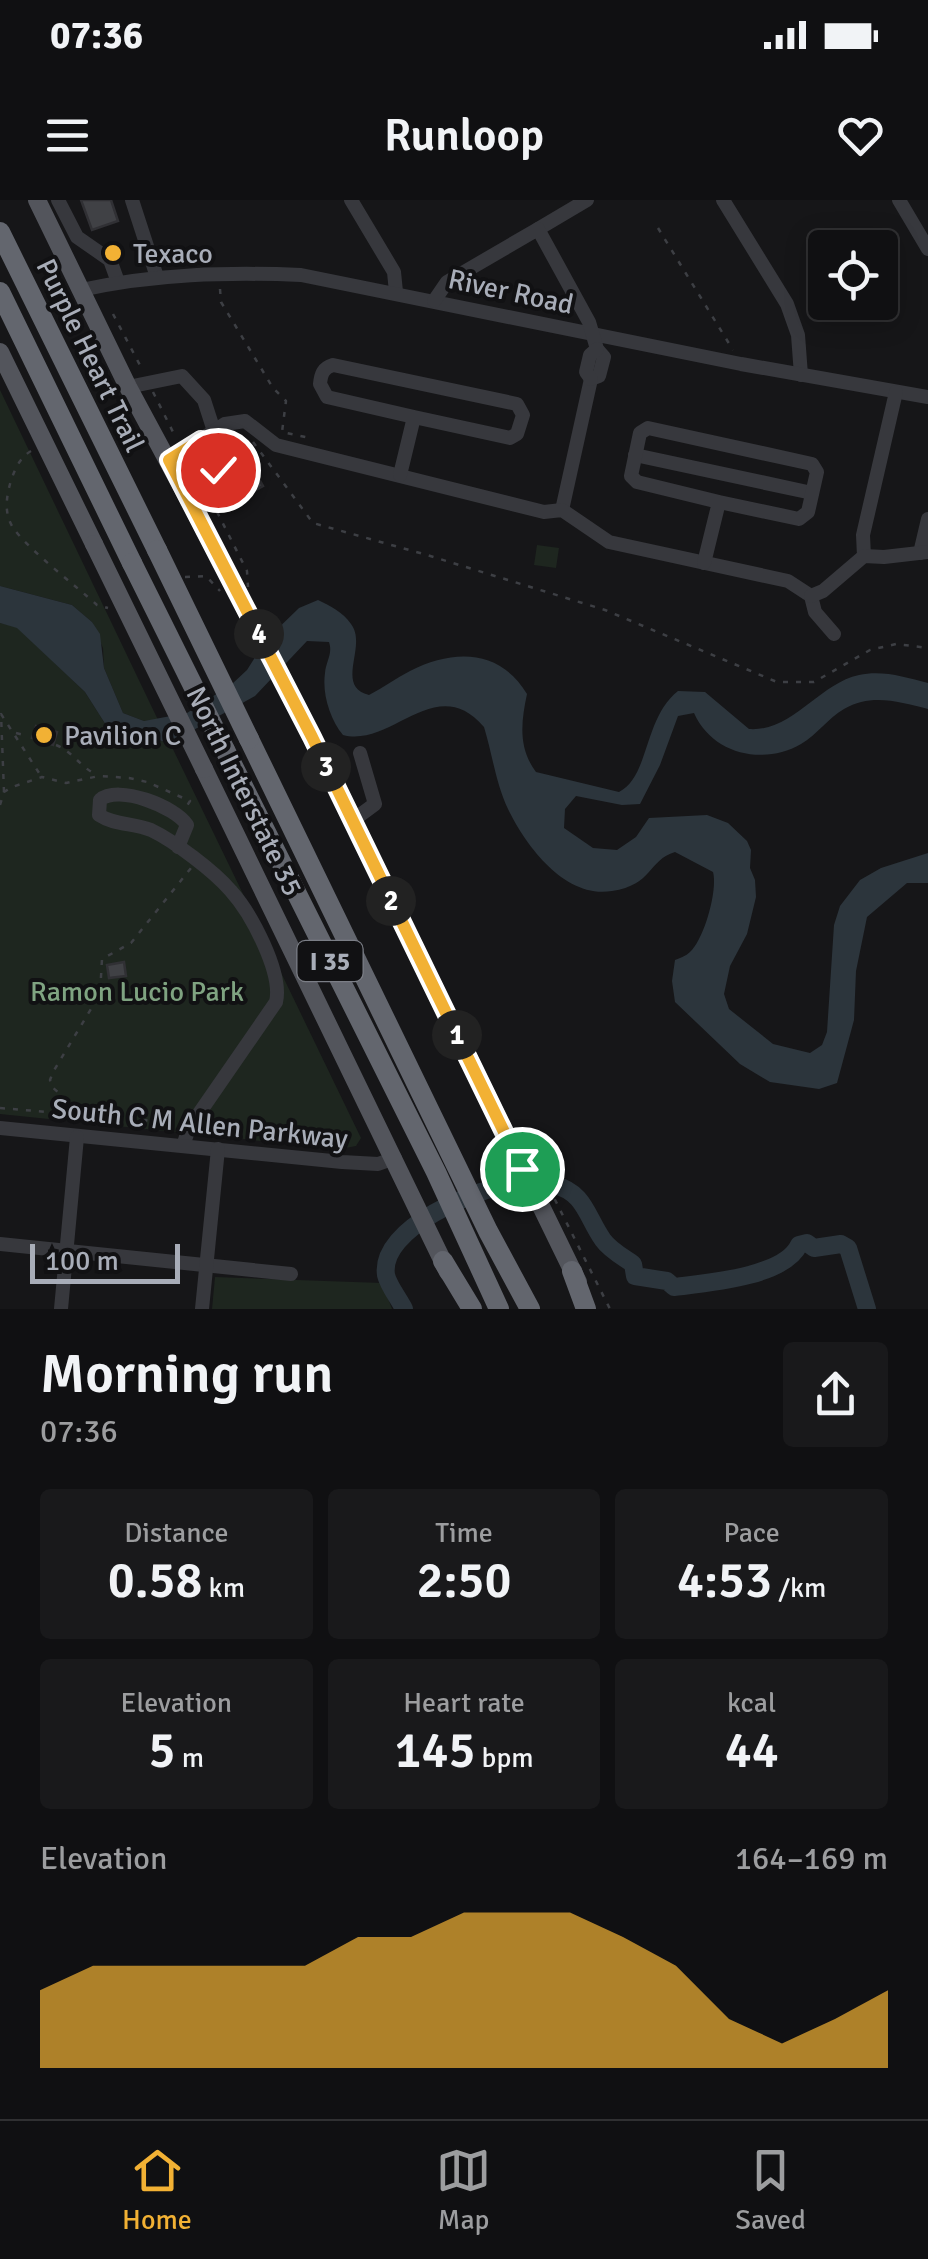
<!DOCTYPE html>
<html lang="en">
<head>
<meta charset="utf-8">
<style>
	:root { --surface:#101012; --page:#19191b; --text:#f1f3f6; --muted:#9c9d9f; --line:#303032; --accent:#f2b134 }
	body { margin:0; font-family:Signika,sans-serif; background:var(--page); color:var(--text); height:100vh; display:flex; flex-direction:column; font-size:38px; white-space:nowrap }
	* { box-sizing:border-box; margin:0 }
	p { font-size:32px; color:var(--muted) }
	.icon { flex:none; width:55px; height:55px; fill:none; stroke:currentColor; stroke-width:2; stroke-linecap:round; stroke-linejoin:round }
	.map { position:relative; height:1109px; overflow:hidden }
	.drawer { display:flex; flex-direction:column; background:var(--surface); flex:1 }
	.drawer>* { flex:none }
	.tools { position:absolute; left:808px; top:30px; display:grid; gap:20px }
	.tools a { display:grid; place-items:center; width:90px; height:90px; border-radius:10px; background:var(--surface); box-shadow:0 5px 25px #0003,0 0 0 2px var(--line); font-size:50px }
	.scale { position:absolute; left:30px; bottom:25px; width:150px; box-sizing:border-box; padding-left:10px; border:5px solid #a8adb8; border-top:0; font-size:28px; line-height:35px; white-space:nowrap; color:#a8adb8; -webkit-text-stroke:8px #111113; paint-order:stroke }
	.pin { position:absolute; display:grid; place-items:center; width:85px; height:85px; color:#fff; margin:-42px; border:5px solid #fff; border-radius:50%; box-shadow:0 2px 10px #0007 }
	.km { position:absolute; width:50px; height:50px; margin:-25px; border-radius:50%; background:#222; color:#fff; font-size:28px; line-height:50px; text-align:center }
	.round { display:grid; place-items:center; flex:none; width:105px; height:105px; border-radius:10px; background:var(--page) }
	.summary { display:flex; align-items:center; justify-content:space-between; height:170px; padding:0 40px }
	h1 { font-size:55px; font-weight:600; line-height:75px }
	.stats { display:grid; grid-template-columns:repeat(3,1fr); gap:15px; height:170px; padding:10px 40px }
	.stats div { display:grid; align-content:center; border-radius:10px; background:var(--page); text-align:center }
	.stats b { font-size:50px; font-weight:600 }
	.stats small { font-size:28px; font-weight:400 }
	.stats p { font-size:28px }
	.chart { height:280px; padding:20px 40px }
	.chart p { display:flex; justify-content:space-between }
	.chart svg { width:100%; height:180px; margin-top:10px; fill:var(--accent); opacity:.7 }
	.status { display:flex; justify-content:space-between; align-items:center; height:70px; padding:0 50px; background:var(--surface); direction:ltr }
	.status svg { height:28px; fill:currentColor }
	header { display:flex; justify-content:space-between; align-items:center; height:130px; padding:0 40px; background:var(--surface); font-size:45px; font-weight:600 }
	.tab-bar { display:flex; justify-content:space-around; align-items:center; height:140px; border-top:2px solid var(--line); background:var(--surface); font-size:28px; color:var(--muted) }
	.tab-bar a { display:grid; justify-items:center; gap:5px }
	.tab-bar .selected { color:var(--accent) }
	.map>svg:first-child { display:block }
	.green { fill:#1e261f }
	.water { fill:#2c353c }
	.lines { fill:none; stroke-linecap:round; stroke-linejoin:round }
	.river { stroke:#2c353c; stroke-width:18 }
	.building { fill:#404145; stroke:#303034; stroke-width:2.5 }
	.path { stroke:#3d3f44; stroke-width:2.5; stroke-dasharray:5 8; stroke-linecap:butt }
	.minor { stroke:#37383d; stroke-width:14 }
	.major { stroke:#53555c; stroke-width:18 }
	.highway { stroke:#63666e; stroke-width:20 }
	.major-bridge { stroke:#53555c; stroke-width:18 }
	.highway-bridge { stroke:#63666e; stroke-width:20 }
	.route-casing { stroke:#fff; stroke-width:20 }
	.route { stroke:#f2b134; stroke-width:12 }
	.poi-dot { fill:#f2b134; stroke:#111113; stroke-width:4 }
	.labels { text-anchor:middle; stroke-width:8; stroke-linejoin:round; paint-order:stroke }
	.shield { fill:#111113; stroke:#7b7e86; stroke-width:2.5 }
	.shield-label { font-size:25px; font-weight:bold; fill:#a8adb8 }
	.poi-label { font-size:28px; fill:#a8adb8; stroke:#111113; text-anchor:start }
	.street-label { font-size:28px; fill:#a8adb8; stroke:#111113 }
	.park-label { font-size:28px; fill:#7fa381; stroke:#111113 }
</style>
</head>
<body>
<div class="status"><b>07:36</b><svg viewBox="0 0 49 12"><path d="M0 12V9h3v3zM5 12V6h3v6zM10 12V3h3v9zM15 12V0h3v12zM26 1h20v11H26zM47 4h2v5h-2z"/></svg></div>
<header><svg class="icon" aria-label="menu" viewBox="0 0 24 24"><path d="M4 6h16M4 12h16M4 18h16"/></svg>Runloop<svg class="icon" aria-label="heart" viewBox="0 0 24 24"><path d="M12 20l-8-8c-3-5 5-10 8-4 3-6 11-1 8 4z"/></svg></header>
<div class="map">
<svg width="928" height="1109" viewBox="0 0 928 1109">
	<rect width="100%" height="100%" fill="#161618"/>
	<g class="green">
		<polygon points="0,190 158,520 144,521 123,513 104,468 103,448 92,422 72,405 0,386"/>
		<polygon points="537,345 559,348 556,368 534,365"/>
		<polygon points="0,423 17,427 85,492 111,533 120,540 131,543 154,539 170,543 361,938 356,946 340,949 0,914"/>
		<polygon points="215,1077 382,1083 392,1109 212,1109"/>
	</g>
	<path class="water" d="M0,386l72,19 20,17 8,12 4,34 19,45 21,8 43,-8 45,-29 15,-14 19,-30 33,-32 19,-8c12,6 25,12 33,24 17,22 -17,62 18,71 14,-7 27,-17 41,-24 44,-22 90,-22 117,23 -6,28 -9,54 9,78l83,20c31,-16 24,-73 59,-101l27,1 44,37c44,3 69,-45 110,-54 23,-5 46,2 69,8v26c-29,-7 -56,-16 -84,0 -16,9 -27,26 -43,35 -38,22 -89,10 -107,-31l-16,3 -18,49 -20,39 -18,1 -46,-9 -11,13 -1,19 29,20 24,2 19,-13 13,-19 58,-3 21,8 19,18 4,9 -1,18 5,12 1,17 -9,37 -17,32 -6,28 5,15 44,35 37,9 12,-8 5,-13 7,-107 6,-19 20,-26 21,-12 47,-15v30h-21l-40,34 -11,54 -2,49 -17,63 -18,6 -49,-7 -30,-18 -65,-62 -3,-21 3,-21c5,-2 11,-4 15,-8 14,-12 28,-62 23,-80l-38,-20c-27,8 -22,33 -63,39 -47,8 -86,-45 -104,-82 -12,-25 -16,-56 -24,-82 -48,-56 -92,21 -141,8 -13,-16 -21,-41 -18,-62 1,-12 8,-19 4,-31l-22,-1 -52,55 -85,47 -16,-4 -23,4 -11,-3 -9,-7 -26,-41 -68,-64 -17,-5z"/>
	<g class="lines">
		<path class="river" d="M404,1109c-5,-10 -16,-24 -18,-34 -7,-48 93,-87 129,-92 11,-1 28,0 39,2 31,7 33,33 49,55 7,10 20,17 30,24l2,12 32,5 7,6c33,-4 110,-10 125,-42l8,-2 7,5 27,-4 7,4 19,61"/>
	</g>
	<g class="building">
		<polygon points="81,0 111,0 118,21 92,30"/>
		<polygon points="247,258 263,286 236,301 229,288 244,279 236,265"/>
		<polygon points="36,526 57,532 53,545 32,538"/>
		<polygon points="124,762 126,776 109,778 107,765"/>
	</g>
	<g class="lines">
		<g class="path">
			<polyline points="658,28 733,150"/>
			<polyline points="220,89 221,102 273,188 286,201 282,232 310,238"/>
			<polyline points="113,114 143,171"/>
			<polyline points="153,192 176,238"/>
			<polyline points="253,242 313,323 427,355 605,410 777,482 814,482 870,450 896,444 928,448"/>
			<path d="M31,251c-12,7 -17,20 -21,33 -4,15 -6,31 4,45 15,21 62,57 83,76l11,3"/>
			<polyline points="188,264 202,292"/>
			<polyline points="202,291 211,300 247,371 248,387"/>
			<polyline points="185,377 206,376 220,391"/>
			<polyline points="16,533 28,536"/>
			<path d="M56,545c18,7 24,23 42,30"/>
			<polyline points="4,592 1,514 41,576"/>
			<polyline points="0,605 4,592 12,587 42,577 66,583 99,576 129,578 147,582 190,601 185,609"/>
			<polyline points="0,908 178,923"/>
			<polyline points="87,917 52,887 50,880 53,872 100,794 102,759 131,743 191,668"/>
			<polyline points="543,976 610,1109"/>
		</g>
		<g class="minor">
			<polyline points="58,0 77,37 110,60 118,82"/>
			<polyline points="132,0 157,77"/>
			<polyline points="351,0 394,72 396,92"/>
			<polyline points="723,0 787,104 798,135 801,175"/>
			<polyline points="899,0 928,49"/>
			<polyline points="538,29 587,0"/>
			<path d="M81,90c73,-16 146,-18 220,-15l440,89 187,33"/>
			<polyline points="434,101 447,82 538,29 589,122 597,149 604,157 599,176 591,179 562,310"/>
			<polyline points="591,179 586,172 590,155 597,149"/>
			<polyline points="128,187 182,176 204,200 214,231"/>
			<polyline points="201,240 218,270"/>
			<polyline points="635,255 812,293"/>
			<polyline points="169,260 225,224 245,221 276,245 544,312 562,310 609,342 788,381 811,396 815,412 834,434"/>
			<path d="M400,275l14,-58 -87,-20 -7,-13c1,-10 3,-16 13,-19l184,39 6,11 -6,19 -7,4 -96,-21"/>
			<polyline points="920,353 928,319"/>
			<polyline points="864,356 863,335 896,192"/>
			<polyline points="704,363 719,302 637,282 631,276 640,233 648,228 812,264 817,272 808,312 799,319 719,302"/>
			<polyline points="811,396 823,391 864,356 884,357 928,352"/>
			<polyline points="352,621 375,604 360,553"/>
			<path d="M178,647l9,-22c-11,-18 -69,-41 -87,-25l-1,15c15,10 35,8 52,15 23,11 63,41 80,61 20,22 52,82 45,111l-87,126 -6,18"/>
			<polyline points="0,928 342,962 378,964 395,958"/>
			<polyline points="0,1044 291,1074"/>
			<polyline points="61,1109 77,937"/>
			<polyline points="202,1109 218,949"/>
		</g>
		<g class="major">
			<polyline points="37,0 128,187 198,317"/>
			<polyline points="0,152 94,344"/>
			<polyline points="312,537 578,1082"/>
			<polyline points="204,569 448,1072"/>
		</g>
		<g class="highway">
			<polyline points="0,32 157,350"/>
			<polyline points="0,92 132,363"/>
			<polyline points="249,539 488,1031 530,1109"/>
			<polyline points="225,550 436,972 499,1109"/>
			<polyline points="443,1061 472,1109"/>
			<polyline points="572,1071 586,1109"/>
		</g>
		<g class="major-bridge">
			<polyline points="198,317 312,537"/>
			<polyline points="94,344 204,569"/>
		</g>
		<g class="highway-bridge">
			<polyline points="157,350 249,539"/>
			<polyline points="132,363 225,550"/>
		</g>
	</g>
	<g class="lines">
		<g class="route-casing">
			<polyline id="route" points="218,270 201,240 169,260 312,537 522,969"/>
		</g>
		<use href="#route" class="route"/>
	</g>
	<g class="poi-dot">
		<circle cx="113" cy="53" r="10"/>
		<circle cx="44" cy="535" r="10"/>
	</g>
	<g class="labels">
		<rect class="shield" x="297.5" y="741" width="65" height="40" rx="8"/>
		<g class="shield-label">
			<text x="330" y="770">I 35</text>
		</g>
		<g class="poi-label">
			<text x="133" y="63">Texaco</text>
			<text x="64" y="545">Pavilion C</text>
		</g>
		<g class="street-label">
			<text transform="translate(511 91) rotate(12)" y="10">River Road</text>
			<text transform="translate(91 155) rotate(64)" y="10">Purple Heart Trail</text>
			<text transform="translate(245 591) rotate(64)" y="10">North Interstate 35</text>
			<text transform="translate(200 923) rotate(6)" y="10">South C M Allen Parkway</text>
		</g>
		<g class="park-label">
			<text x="137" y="801">Ramon Lucio Park</text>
		</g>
	</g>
</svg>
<div class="tools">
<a><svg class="icon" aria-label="locate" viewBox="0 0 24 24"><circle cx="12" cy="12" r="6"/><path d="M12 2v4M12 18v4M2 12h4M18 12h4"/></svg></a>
</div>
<div class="scale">100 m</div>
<div class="pin" style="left:522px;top:969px;background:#1e9e55"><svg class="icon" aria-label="arrive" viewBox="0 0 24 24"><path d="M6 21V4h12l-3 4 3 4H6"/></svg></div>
<div class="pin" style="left:218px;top:270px;background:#d93025"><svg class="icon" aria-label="check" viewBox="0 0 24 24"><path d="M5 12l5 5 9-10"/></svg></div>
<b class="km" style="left:457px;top:835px">1</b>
<b class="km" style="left:391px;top:701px">2</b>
<b class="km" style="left:326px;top:567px">3</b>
<b class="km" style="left:259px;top:434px">4</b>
</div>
<section class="drawer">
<div class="summary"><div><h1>Morning run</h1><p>07:36</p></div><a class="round"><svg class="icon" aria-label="share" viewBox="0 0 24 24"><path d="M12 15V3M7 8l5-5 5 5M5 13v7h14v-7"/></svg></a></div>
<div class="stats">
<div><p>Distance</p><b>0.58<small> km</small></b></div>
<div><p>Time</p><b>2:50</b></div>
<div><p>Pace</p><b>4:53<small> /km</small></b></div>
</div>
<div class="stats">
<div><p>Elevation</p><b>5<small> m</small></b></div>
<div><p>Heart rate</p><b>145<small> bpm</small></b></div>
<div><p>kcal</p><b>44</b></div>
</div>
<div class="chart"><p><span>Elevation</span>164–169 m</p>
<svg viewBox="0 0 160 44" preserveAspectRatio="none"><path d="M0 44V25L10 19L20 19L30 19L40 19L50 19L60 12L70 12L80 6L90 6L100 6L110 12L120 19L130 32L140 38L150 32L160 25V44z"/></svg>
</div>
</section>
<nav class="tab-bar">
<a class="selected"><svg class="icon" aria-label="home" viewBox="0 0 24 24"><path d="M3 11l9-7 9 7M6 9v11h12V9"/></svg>Home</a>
<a><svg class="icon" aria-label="map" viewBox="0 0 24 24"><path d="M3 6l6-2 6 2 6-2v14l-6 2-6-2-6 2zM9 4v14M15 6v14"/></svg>Map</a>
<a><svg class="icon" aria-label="saved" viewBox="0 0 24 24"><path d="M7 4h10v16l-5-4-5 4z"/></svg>Saved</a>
</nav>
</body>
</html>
